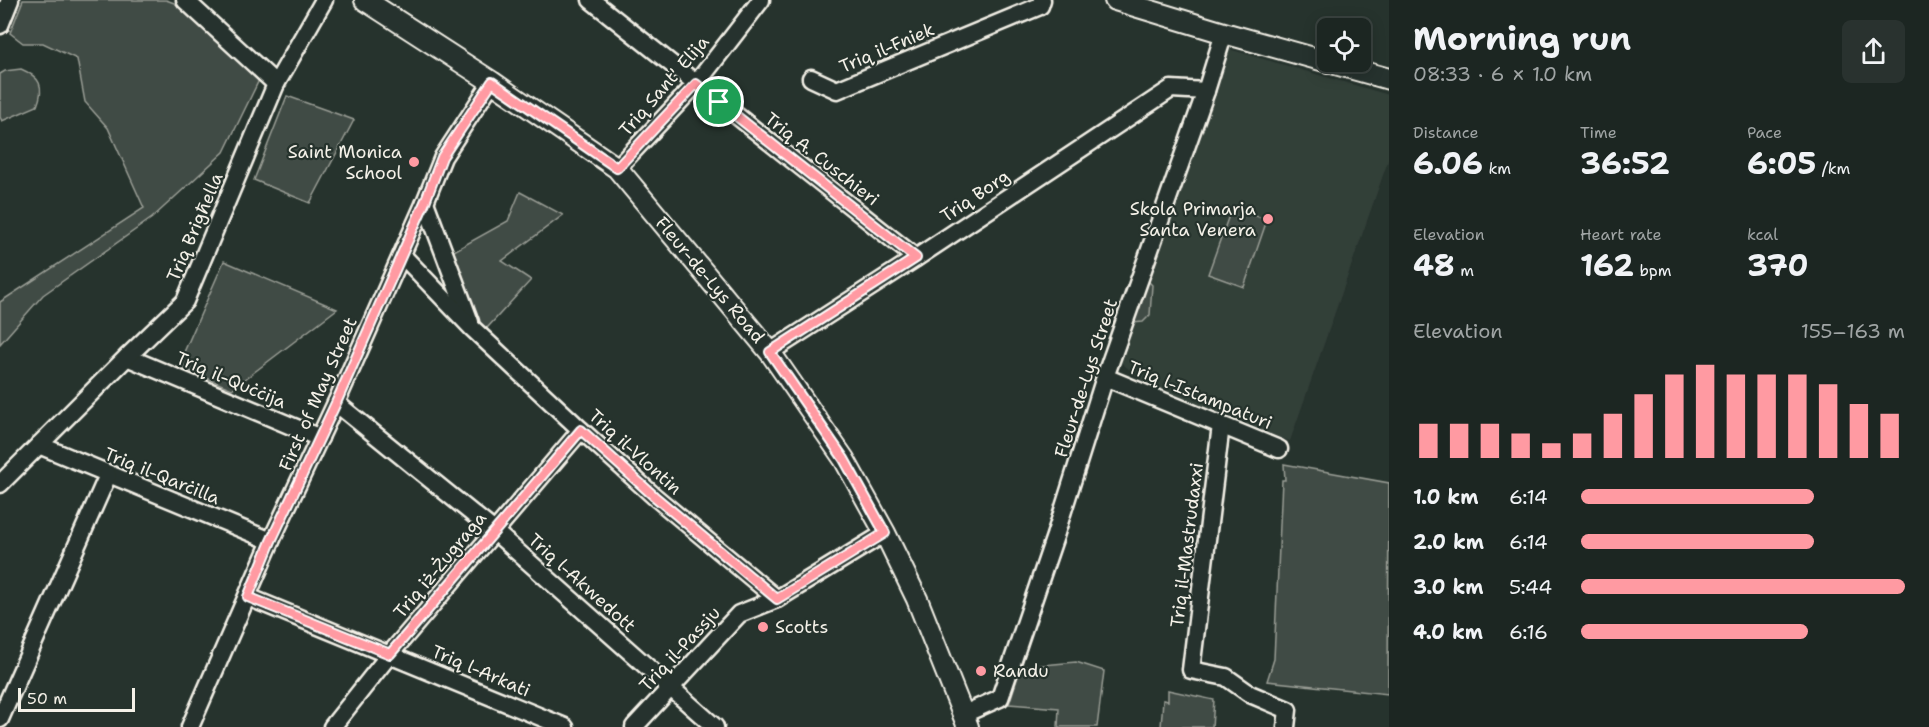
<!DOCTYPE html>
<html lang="en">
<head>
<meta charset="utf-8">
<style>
	:root { --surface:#1c2622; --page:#29322f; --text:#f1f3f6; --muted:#a0a5a5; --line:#3a4340; --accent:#ff9aa2 }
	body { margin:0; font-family:"Shantell Sans",sans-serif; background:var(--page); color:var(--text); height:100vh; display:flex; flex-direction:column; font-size:22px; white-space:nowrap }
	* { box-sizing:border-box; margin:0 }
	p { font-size:20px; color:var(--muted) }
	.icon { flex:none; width:33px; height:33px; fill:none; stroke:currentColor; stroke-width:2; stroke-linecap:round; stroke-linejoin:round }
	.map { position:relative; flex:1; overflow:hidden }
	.panel { display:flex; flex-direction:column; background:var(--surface); width:540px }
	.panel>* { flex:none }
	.fabs { position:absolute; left:1317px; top:18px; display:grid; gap:12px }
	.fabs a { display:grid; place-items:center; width:54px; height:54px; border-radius:9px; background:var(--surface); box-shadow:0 3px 15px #0003,0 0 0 2px var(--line); font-size:30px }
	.scale { position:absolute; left:18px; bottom:15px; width:117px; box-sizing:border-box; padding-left:6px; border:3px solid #f4f1e8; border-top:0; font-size:16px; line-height:21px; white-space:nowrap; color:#f4f1e8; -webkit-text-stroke:4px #26332d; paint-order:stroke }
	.pin { position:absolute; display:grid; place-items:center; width:51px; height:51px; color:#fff; margin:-26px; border:3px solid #fff; border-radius:50%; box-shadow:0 2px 6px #0007 }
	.round { display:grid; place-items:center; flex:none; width:63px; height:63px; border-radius:9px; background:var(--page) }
	.headline { display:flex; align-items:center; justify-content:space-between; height:102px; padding:0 24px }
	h1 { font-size:33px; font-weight:700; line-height:45px }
	.metrics { display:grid; grid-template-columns:repeat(3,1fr); gap:9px; height:102px; padding:6px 24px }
	.metrics div { display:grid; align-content:center }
	.metrics b { font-size:30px; font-weight:700 }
	.metrics small { font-size:16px; font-weight:400 }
	.metrics p { font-size:16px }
	.chart { height:168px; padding:12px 24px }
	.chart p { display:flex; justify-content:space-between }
	.chart svg { width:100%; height:108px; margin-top:6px; stroke:var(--accent); stroke-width:6 }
	ul { padding:0 24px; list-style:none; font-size:20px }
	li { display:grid; grid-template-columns:96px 72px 1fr; align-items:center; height:45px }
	li i { height:15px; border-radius:8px; background:var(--accent) }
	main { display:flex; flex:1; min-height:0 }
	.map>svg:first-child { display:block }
	.built { fill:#333f39 }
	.green { fill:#414b45; stroke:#9a9e96; stroke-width:1.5 }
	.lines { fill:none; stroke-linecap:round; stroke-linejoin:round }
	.minor-casing { stroke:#f4f1e8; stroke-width:21 }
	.major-casing { stroke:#f4f1e8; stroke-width:24 }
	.minor { stroke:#26332d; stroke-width:16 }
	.major { stroke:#26332d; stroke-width:20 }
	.route-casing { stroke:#fff; stroke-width:12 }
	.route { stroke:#ff9aa2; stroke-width:8 }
	.poi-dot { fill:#ff9aa2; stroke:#26332d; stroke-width:2 }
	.labels { text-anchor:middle; stroke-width:4.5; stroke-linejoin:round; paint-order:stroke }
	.street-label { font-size:18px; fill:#f4f1e8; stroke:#26332d }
	.poi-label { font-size:18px; fill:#f4f1e8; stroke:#26332d; text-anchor:end }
</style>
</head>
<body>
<main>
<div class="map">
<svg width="1389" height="727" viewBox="0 0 1389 727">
	<rect width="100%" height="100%" fill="#26332d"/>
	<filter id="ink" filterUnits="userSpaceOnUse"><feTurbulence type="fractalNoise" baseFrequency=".0167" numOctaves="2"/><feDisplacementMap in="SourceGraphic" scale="12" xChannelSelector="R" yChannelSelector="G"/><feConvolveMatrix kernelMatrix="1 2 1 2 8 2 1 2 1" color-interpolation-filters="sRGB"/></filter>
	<g filter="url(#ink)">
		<polygon class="built" points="1225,48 1389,95 1389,158 1290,441 1236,422 1142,380 1119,361"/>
		<g class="green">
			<polygon points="23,0 166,0 177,4 259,80 224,152 152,218 43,295 0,344 0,302 144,208 108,128 85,102 77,59 43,43 23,43 10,33"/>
			<path d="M21,69c19,8 24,17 16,37l-35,15 -2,-4v-43l5,-3z"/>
			<polygon points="287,96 354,120 310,203 254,180"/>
			<polygon points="520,192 563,215 502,261 531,280 487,328 479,324 452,252 508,221"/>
			<polygon points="1232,207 1267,220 1244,287 1208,274"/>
			<polygon points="224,261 337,309 232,389 185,369 181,359"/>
			<polygon points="1147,280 1152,285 1150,315 1143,322 1132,323"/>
			<polygon points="1284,464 1389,483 1388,694 1267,681 1274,659 1282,480 1285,480"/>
			<polygon points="1076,662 1104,671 1097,727 1058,727 1059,708 1009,704 1021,667"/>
			<polygon points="1168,690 1214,700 1212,727 1161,727 1163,700 1168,701"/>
		</g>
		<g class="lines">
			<g class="minor-casing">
				<g id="minor">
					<polyline points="185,0 276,84"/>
					<polyline points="591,0 916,258"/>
					<polyline points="0,25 10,0"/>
					<polyline points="811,78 837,90 1040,6 1042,0"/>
					<polyline points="617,168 696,84 761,0"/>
					<polyline points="425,202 470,322"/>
					<polyline points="402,255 472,328 581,430 654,496 777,599"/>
					<polyline points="770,352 916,258 1171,89 1206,91"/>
					<polyline points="127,357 320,438"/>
					<polyline points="1105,377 1279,449"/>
					<polyline points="336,403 494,531 715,727"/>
					<polyline points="1221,425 1191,670 1226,677 1250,694 1288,710 1286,727"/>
					<polyline points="39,445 271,541"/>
					<polyline points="0,484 127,357 185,301 276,84 324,0"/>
					<polyline points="248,597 565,727"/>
					<polyline points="964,714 1000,698 1055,536 1105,377 1206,91 1224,33"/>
					<polyline points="0,719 108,475"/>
					<polyline points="190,727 271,541 336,403 425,202 443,157 492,82"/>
					<polyline points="332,727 390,654 581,430"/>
					<polyline points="634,727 739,614 777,599 885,533"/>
				</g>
			</g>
			<g class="major-casing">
				<g id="major">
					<polyline points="365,0 492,82 617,168 770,352 844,459 885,533 917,599 968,727"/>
					<polyline points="1115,0 1224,33 1389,79"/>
				</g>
			</g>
			<use href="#minor" class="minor"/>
			<use href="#major" class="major"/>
		</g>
	</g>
	<g class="lines" filter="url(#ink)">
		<g class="route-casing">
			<polygon id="route" points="492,82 617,168 696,84 916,258 770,352 844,459 885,533 777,599 654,496 581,430 390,654 248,597 271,541 336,403 425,202 442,157"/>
		</g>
		<use href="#route" class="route"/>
	</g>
	<g class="poi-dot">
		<circle cx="414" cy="162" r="6"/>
		<circle cx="1268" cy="219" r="6"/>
		<circle cx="763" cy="627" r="6"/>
		<circle cx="981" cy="671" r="6"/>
	</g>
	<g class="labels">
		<g class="street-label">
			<text transform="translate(887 48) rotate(-23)" y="6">Triq il-Fniek</text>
			<text transform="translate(664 86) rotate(-49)" y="6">Triq Sant' Elija</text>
			<text transform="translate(822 159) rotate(38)" y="6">Triq A. Cuschieri</text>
			<text transform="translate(975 196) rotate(-34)" y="6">Triq Borg</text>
			<text transform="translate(195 227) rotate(-67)" y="6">Triq Brigħella</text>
			<text transform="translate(710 280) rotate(50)" y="6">Fleur-de-Lys Road</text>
			<text transform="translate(1086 378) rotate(-72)" y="6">Fleur-de-Lys Street</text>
			<text transform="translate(231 380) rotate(23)" y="6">Triq il-Quċċija</text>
			<text transform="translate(318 394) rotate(-66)" y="6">First of May Street</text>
			<text transform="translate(1200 395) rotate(22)" y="6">Triq l-Istampaturi</text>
			<text transform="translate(635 452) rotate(42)" y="6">Triq il-Vlontin</text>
			<text transform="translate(162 476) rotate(22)" y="6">Triq il-Qarċilla</text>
			<text transform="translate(1187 545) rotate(-83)" y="6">Triq il-Mastrudaxxi</text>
			<text transform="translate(440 565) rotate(-50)" y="6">Triq iż-Żugraga</text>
			<text transform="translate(582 583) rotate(42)" y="6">Triq l-Akwedott</text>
			<text transform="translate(680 649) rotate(-47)" y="6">Triq il-Passju</text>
			<text transform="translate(481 671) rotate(23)" y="6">Triq l-Arkati</text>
		</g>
		<g class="poi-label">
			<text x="402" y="158">Saint Monica<tspan x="402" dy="21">School</tspan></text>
			<text x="1256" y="215">Skola Primarja<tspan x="1256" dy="21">Santa Venera</tspan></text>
			<text x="775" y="633" text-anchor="start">Scotts</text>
			<text x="993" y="677" text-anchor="start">Randu</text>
		</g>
	</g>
</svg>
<div class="fabs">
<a><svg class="icon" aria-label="locate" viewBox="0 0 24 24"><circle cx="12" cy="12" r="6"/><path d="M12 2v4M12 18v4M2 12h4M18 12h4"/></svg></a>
</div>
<div class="scale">50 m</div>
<div class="pin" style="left:719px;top:102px;background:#1e9e55"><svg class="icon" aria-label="arrive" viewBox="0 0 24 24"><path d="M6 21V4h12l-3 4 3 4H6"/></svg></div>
</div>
<section class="panel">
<div class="headline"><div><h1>Morning run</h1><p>08:33 · 6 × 1.0 km</p></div><a class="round"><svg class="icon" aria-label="share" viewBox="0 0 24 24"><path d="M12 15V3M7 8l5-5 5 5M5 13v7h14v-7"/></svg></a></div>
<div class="metrics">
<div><p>Distance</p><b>6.06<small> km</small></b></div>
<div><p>Time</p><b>36:52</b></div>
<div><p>Pace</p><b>6:05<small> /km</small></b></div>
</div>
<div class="metrics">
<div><p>Elevation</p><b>48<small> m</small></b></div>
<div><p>Heart rate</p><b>162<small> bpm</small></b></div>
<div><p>kcal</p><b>370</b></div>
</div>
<div class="chart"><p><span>Elevation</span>155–163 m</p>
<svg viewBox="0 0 160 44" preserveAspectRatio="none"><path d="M5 44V30M15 44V30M25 44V30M35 44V34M45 44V38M55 44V34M65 44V26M75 44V18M85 44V10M95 44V6M105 44V10M115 44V10M125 44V10M135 44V14M145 44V22M155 44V26"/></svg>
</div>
<ul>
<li><b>1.0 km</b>6:14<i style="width:72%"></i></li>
<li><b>2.0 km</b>6:14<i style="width:72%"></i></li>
<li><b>3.0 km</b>5:44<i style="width:100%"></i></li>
<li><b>4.0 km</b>6:16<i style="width:70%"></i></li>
</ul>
</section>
</main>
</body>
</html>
